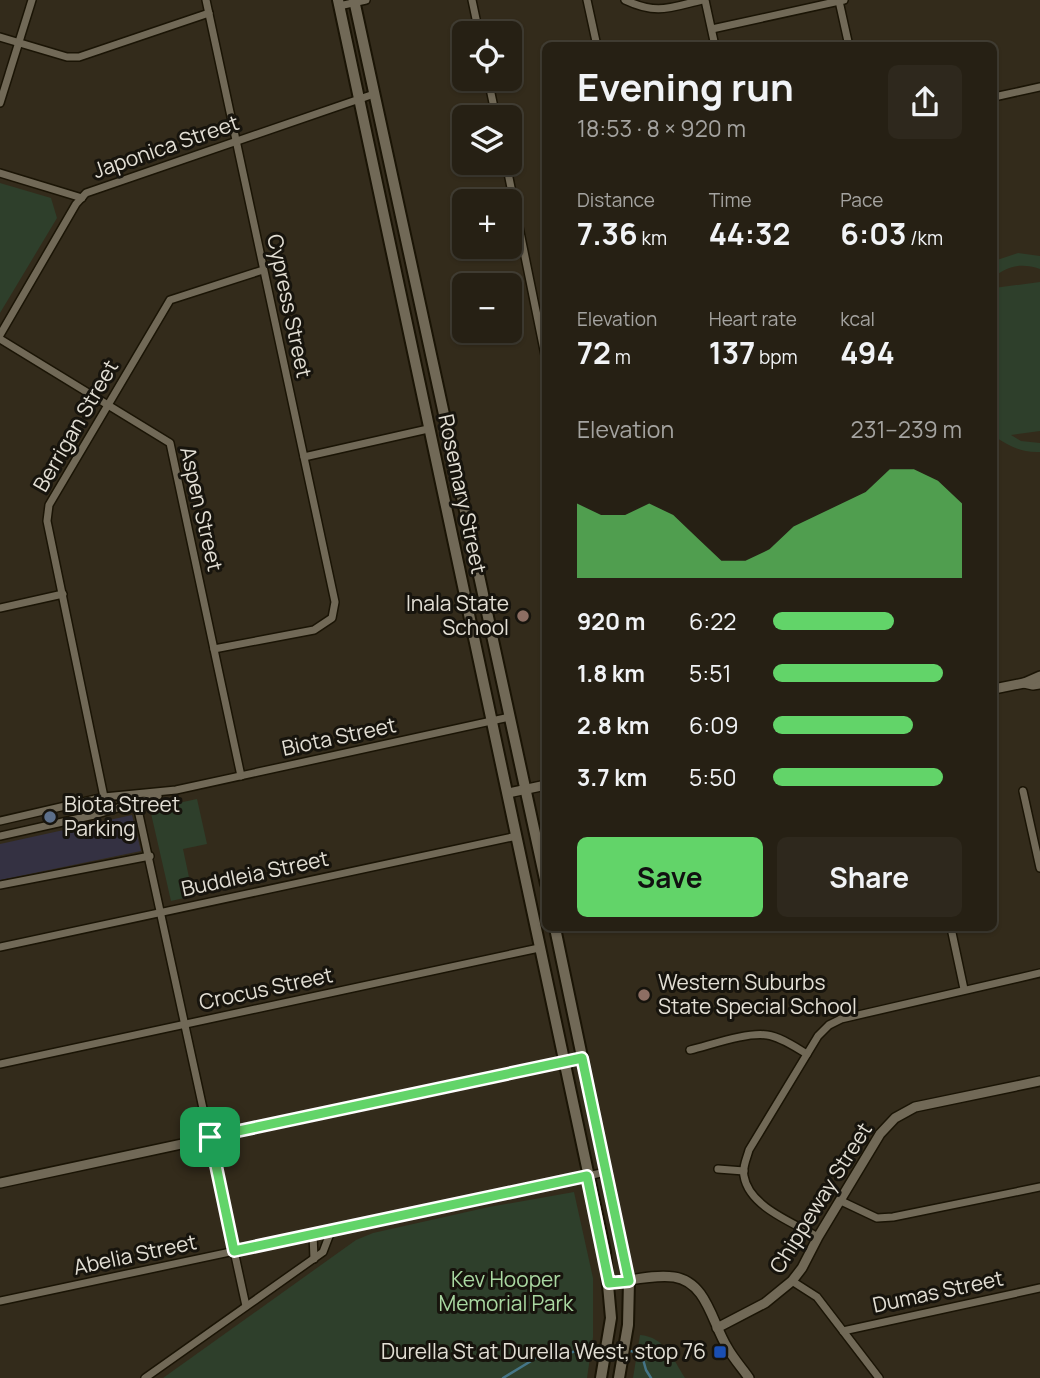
<!DOCTYPE html>
<html lang="en">
<head>
<meta charset="utf-8">
<style>
	:root { --surface:#262014; --page:#2e281d; --text:#f1f3f6; --muted:#a4a3a0; --line:#423e34; --accent:#62d469 }
	body { margin:0; font-family:Manrope,sans-serif; background:var(--page); color:var(--text); height:100vh; display:flex; flex-direction:column; font-size:26px; white-space:nowrap }
	* { box-sizing:border-box; margin:0 }
	p { font-size:23px; color:var(--muted) }
	.icon { flex:none; width:38px; height:38px; fill:none; stroke:currentColor; stroke-width:2; stroke-linecap:round; stroke-linejoin:round }
	.map { position:relative; flex:1; overflow:hidden }
	.panel { position:absolute; left:542px; top:42px; width:455px; height:889px; display:flex; flex-direction:column; background:var(--surface); border-radius:10px; box-shadow:0 2px 5px #0004,0 0 0 2px var(--line) }
	.panel>* { flex:none }
	.fabs { position:absolute; left:452px; top:21px; display:grid; gap:14px }
	.fabs a { display:grid; place-items:center; width:70px; height:70px; border-radius:10px; background:var(--surface); box-shadow:0 2px 5px #0004,0 0 0 2px var(--line); font-size:35px }
	.pin { position:absolute; display:grid; place-items:center; width:60px; height:60px; color:#fff; margin:-30px; border-radius:14px; box-shadow:0 4px 10px #0006 }
	.round { display:grid; place-items:center; flex:none; width:74px; height:74px; border-radius:10px; background:var(--page) }
	.summary { display:flex; align-items:center; justify-content:space-between; height:119px; padding:0 35px }
	h1 { font-size:38px; font-weight:700; line-height:52px }
	.stats { display:grid; grid-template-columns:repeat(3,1fr); gap:10px; height:119px; padding:7px 35px }
	.stats div { display:grid; align-content:center }
	.stats b { font-size:30px; font-weight:700 }
	.stats small { font-size:19px; font-weight:400 }
	.stats p { font-size:19px }
	.chart { height:196px; padding:14px 35px }
	.chart p { display:flex; justify-content:space-between }
	.chart svg { width:100%; height:126px; margin-top:7px; fill:var(--accent); opacity:.7 }
	.action { display:flex; gap:14px; margin-top:auto; padding:14px 35px }
	.action a { flex:1; height:80px; border-radius:10px; background:var(--accent); color:#111; font-size:28px; font-weight:700; line-height:80px; text-align:center }
	.action a+a { background:var(--page); color:var(--text) }
	ul { padding:0 35px; list-style:none; font-size:23px }
	li { display:grid; grid-template-columns:112px 84px 1fr; align-items:center; height:52px }
	li i { height:18px; border-radius:9px; background:var(--accent) }
	.map>svg:first-child { display:block }
	.commercial { fill:#343142 }
	.green { fill:#2e3f2b }
	.lines { fill:none; stroke-linecap:round; stroke-linejoin:round }
	.stream { stroke:#457587; stroke-width:2.5 }
	.minor-casing { stroke:#1a1405; stroke-width:10 }
	.tertiary-casing { stroke:#1a1405; stroke-width:12 }
	.secondary-casing { stroke:#1a1405; stroke-width:14 }
	.minor { stroke:#716957; stroke-width:7 }
	.tertiary { stroke:#716957; stroke-width:9 }
	.secondary { stroke:#716957; stroke-width:10 }
	.route-casing { stroke:#fff; stroke-width:14 }
	.route { stroke:#62d469; stroke-width:9 }
	.education-dot { fill:#8d6e63; stroke:#17140d; stroke-width:2.5 }
	.service-dot { fill:#5c6f8a; stroke:#17140d; stroke-width:2.5 }
	.transit-dot { fill:#1a4fb4; stroke:#17140d; stroke-width:2.5 }
	.labels { text-anchor:middle; stroke-width:6; stroke-linejoin:round; paint-order:stroke }
	.street-label { font-size:21px; fill:#e3dfd5; stroke:#17140d }
	.poi-label { font-size:21px; fill:#e3dfd5; stroke:#17140d; text-anchor:end }
	.park-label { font-size:21px; fill:#a9d8a1; stroke:#17140d }
</style>
</head>
<body>
<div class="map">
<svg width="1040" height="1378" viewBox="0 0 1040 1378">
	<rect width="100%" height="100%" fill="#332b1b"/>
	<polygon class="commercial" points="132,815 141,851 0,880 0,844"/>
	<g class="green">
		<polygon points="0,183 51,198 57,218 0,313"/>
		<path d="M1018,253l22,3v13c-17,-6 -32,-4 -46,8v-16z"/>
		<path d="M1040,282v149l-29,4 10,6 19,2v9c-19,1 -31,-6 -46,-16v-148z"/>
		<polygon points="197,799 207,844 183,849 193,896 171,901 150,809"/>
		<polygon points="574,1192 593,1278 593,1337 587,1378 163,1378 356,1240 373,1233 489,1207"/>
		<path d="M640,1335c25,2 33,24 45,43h-52z"/>
	</g>
	<g class="lines">
		<g class="stream">
			<polyline points="628,1351 641,1352 646,1370 651,1378"/>
			<polyline points="503,1378 536,1358 585,1350 604,1349"/>
		</g>
		<g class="minor-casing">
			<g id="minor">
				<polyline points="206,0 335,602 332,618 314,630 214,649"/>
				<polyline points="472,0 479,33"/>
				<polyline points="587,0 597,46"/>
				<path d="M625,0c32,15 44,8 77,0"/>
				<polyline points="705,0 715,46"/>
				<polyline points="839,1 849,46"/>
				<polyline points="339,6 366,0"/>
				<polyline points="712,29 844,0"/>
				<polyline points="0,37 67,57 79,57 209,13"/>
				<polyline points="488,79 496,117"/>
				<polyline points="994,97 1040,87"/>
				<polyline points="0,103 32,0"/>
				<polyline points="506,163 546,360"/>
				<polyline points="0,173 82,198"/>
				<polyline points="0,335 76,204 86,193 374,94"/>
				<polyline points="0,339 170,443 241,776"/>
				<polyline points="304,457 428,429"/>
				<polyline points="0,608 63,594"/>
				<polyline points="1023,791 1040,868"/>
				<polyline points="135,796 246,1306"/>
				<polyline points="104,797 47,521 49,505 170,300 263,270"/>
				<polyline points="0,821 104,797 176,790 510,717"/>
				<polyline points="0,836 94,815 158,796"/>
				<polyline points="0,885 150,856"/>
				<polyline points="951,928 964,989"/>
				<polyline points="0,947 517,836"/>
				<path d="M690,1050c21,-5 56,-18 77,-15 14,2 28,12 40,19"/>
				<polyline points="0,1064 539,948"/>
				<polyline points="718,1169 744,1171"/>
				<polyline points="841,1201 877,1218 893,1217 1040,1187"/>
				<polyline points="313,1234 314,1259"/>
				<path d="M818,1237c-24,-14 -69,-30 -74,-61 -2,-9 3,-18 5,-26l69,-114 11,-11 12,-6 199,-46"/>
				<polyline points="792,1281 817,1297 879,1378"/>
				<polyline points="0,1301 606,1172"/>
				<polyline points="843,1331 1040,1288"/>
				<polyline points="145,1378 323,1252 331,1231"/>
			</g>
		</g>
		<g class="tertiary-casing">
			<g id="tertiary">
				<polyline points="1024,683 1033,685 1040,684"/>
				<polyline points="994,689 1024,683 1040,676"/>
				<polyline points="508,793 546,785"/>
				<polyline points="0,1183 582,1058"/>
				<path d="M609,1283c20,-2 45,-9 65,-6 33,5 38,46 53,70 6,11 15,21 22,31"/>
				<polyline points="717,1328 765,1303 792,1281 802,1268 818,1237 880,1134 895,1118 915,1107 1040,1081"/>
			</g>
		</g>
		<g class="secondary-casing">
			<g id="secondary">
				<polyline points="338,0 605,1252 611,1318 601,1378"/>
				<polyline points="354,0 546,884"/>
				<polyline points="555,928 629,1281 628,1325 619,1378"/>
			</g>
		</g>
		<use href="#minor" class="minor"/>
		<use href="#tertiary" class="tertiary"/>
		<use href="#secondary" class="secondary"/>
	</g>
	<g class="lines">
		<g class="route-casing">
			<polygon id="route" points="582,1058 629,1281 609,1283 587,1176 234,1251 210,1137"/>
		</g>
		<use href="#route" class="route"/>
	</g>
	<g class="education-dot">
		<circle cx="523" cy="616" r="7"/>
		<circle cx="644" cy="995" r="7"/>
	</g>
	<circle class="service-dot" cx="50" cy="817" r="7"/>
	<rect class="transit-dot" x="713" y="1345" width="14" height="14" rx="3.5"/>
	<g class="labels">
		<g class="street-label">
			<text transform="translate(166 147) rotate(-19)" y="7">Japonica Street</text>
			<text transform="translate(289 306) rotate(78)" y="7">Cypress Street</text>
			<text transform="translate(76 426) rotate(-60)" y="7">Berrigan Street</text>
			<text transform="translate(462 494) rotate(78)" y="7">Rosemary Street</text>
			<text transform="translate(201 509) rotate(77)" y="7">Aspen Street</text>
			<text transform="translate(339 737) rotate(-12)" y="7">Biota Street</text>
			<text transform="translate(255 874) rotate(-12)" y="7">Buddleia Street</text>
			<text transform="translate(266 989) rotate(-12)" y="7">Crocus Street</text>
			<text transform="translate(821 1198) rotate(-58)" y="7">Chippeway Street</text>
			<text transform="translate(135 1255) rotate(-12)" y="7">Abelia Street</text>
			<text transform="translate(938 1292) rotate(-12)" y="7">Dumas Street</text>
		</g>
		<g class="poi-label">
			<text x="509" y="611">Inala State<tspan x="509" dy="24">School</tspan></text>
			<text x="64" y="812" text-anchor="start">Biota Street<tspan x="64" dy="24">Parking</tspan></text>
			<text x="658" y="990" text-anchor="start">Western Suburbs<tspan x="658" dy="24">State Special School</tspan></text>
			<text x="706" y="1359">Durella St at Durella West, stop 76</text>
		</g>
		<g class="park-label">
			<text x="506" y="1287">Kev Hooper<tspan x="506" dy="24">Memorial Park</tspan></text>
		</g>
	</g>
</svg>
<div class="fabs">
<a><svg class="icon" aria-label="locate" viewBox="0 0 24 24"><circle cx="12" cy="12" r="6"/><path d="M12 2v4M12 18v4M2 12h4M18 12h4"/></svg></a>
<a><svg class="icon" aria-label="layers" viewBox="0 0 24 24"><path d="M12 4l9 5-9 5-9-5zM3 14l9 5 9-5"/></svg></a>
<a>+</a>
<a>−</a>
</div>
<div class="pin" style="left:210px;top:1137px;background:#1e9e55"><svg class="icon" aria-label="arrive" viewBox="0 0 24 24"><path d="M6 21V4h12l-3 4 3 4H6"/></svg></div>
<section class="panel">
<div class="summary"><div><h1>Evening run</h1><p>18:53 · 8 × 920 m</p></div><a class="round"><svg class="icon" aria-label="share" viewBox="0 0 24 24"><path d="M12 15V3M7 8l5-5 5 5M5 13v7h14v-7"/></svg></a></div>
<div class="stats">
<div><p>Distance</p><b>7.36<small> km</small></b></div>
<div><p>Time</p><b>44:32</b></div>
<div><p>Pace</p><b>6:03<small> /km</small></b></div>
</div>
<div class="stats">
<div><p>Elevation</p><b>72<small> m</small></b></div>
<div><p>Heart rate</p><b>137<small> bpm</small></b></div>
<div><p>kcal</p><b>494</b></div>
</div>
<div class="chart"><p><span>Elevation</span>231–239 m</p>
<svg viewBox="0 0 160 44" preserveAspectRatio="none"><path d="M0 44V18L10 22L20 22L30 18L40 22L50 30L60 38L70 38L80 34L90 26L100 22L110 18L120 14L130 6L140 6L150 10L160 18V44z"/></svg>
</div>
<ul>
<li><b>920 m</b>6:22<i style="width:64%"></i></li>
<li><b>1.8 km</b>5:51<i style="width:90%"></i></li>
<li><b>2.8 km</b>6:09<i style="width:74%"></i></li>
<li><b>3.7 km</b>5:50<i style="width:90%"></i></li>
</ul>
<div class="action"><a>Save</a><a>Share</a></div>
</section>
</div>
</body>
</html>
